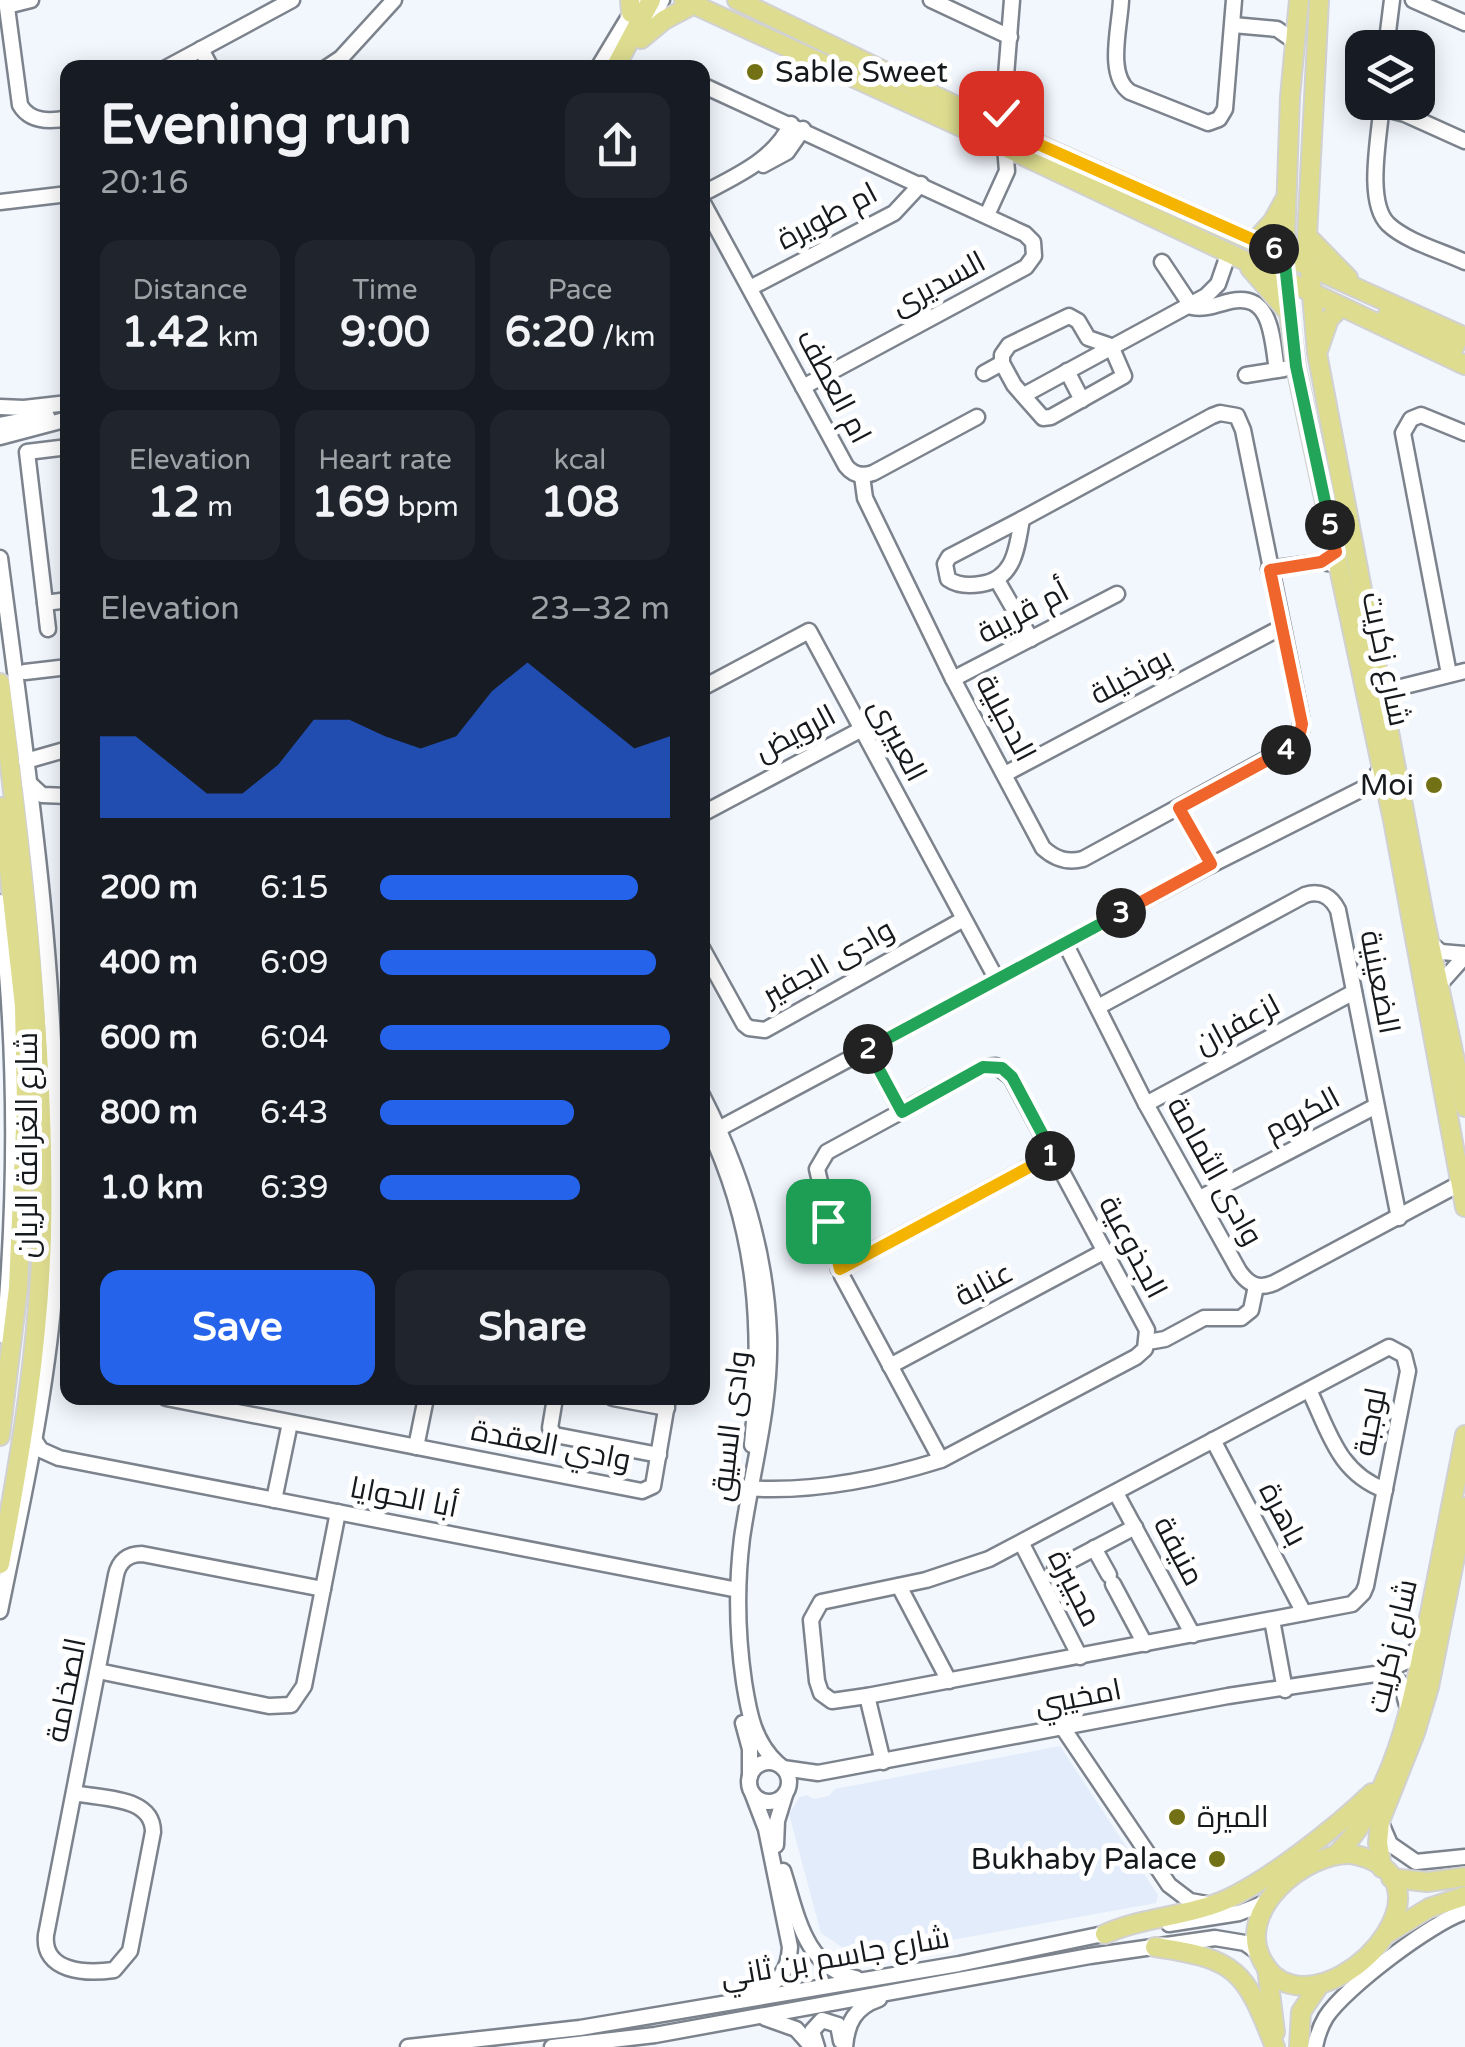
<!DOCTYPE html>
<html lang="en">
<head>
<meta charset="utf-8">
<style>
	:root { --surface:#171b24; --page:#20242c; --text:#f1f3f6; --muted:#9ea1a6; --accent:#2563eb }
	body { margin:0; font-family:"Varela Round",Cairo,sans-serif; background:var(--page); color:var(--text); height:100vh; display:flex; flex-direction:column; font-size:38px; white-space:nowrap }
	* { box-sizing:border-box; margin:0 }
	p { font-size:32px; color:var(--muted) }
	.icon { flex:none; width:55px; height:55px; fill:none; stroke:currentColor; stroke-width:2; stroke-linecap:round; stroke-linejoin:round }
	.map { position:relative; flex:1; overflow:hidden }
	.drawer { position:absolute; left:60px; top:60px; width:650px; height:1345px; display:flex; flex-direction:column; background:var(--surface); border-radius:20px; box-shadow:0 5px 25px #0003 }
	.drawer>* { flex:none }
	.buttons { position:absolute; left:1345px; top:30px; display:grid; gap:20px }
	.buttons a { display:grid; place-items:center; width:90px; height:90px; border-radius:20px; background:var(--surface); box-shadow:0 5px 25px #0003; font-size:50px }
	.pin { position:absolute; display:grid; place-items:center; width:85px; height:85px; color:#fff; margin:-42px; border-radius:20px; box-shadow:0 5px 15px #0006 }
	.km { position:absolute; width:50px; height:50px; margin:-25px; border-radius:50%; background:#222; color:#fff; font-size:28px; line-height:50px; text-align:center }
	.round { display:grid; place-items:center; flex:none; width:105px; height:105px; border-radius:20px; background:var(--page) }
	.head { display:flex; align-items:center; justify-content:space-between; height:170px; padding:0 40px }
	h1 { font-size:55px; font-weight:700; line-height:75px }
	.metrics { display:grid; grid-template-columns:repeat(3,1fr); gap:15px; height:170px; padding:10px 40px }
	.metrics div { display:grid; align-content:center; border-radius:20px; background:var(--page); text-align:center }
	.metrics b { font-size:42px; font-weight:700 }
	.metrics small { font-size:28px; font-weight:400 }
	.metrics p { font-size:28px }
	.chart { height:280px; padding:20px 40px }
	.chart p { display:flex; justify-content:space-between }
	.chart svg { width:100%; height:180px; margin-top:10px; fill:var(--accent); opacity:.7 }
	.button { display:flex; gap:20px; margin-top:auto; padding:20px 40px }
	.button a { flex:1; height:115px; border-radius:20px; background:var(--accent); color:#fff; font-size:40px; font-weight:700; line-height:115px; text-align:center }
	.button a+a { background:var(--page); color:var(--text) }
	ul { padding:0 40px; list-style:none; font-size:32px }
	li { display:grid; grid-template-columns:160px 120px 1fr; align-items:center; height:75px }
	li i { height:25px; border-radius:12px; background:var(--accent) }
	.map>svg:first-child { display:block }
	.built { fill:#e2ecfa }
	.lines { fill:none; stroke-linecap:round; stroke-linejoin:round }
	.minor-casing { stroke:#7c838d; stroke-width:19 }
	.major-casing { stroke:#d1d1d2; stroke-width:22 }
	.minor { stroke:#fff; stroke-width:14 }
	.major { stroke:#dddc8f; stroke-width:18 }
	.split-1-casing { stroke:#fff; stroke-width:20 }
	.split-2-casing { stroke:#fff; stroke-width:20 }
	.split-3-casing { stroke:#fff; stroke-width:20 }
	.split-4-casing { stroke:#fff; stroke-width:20 }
	.split-5-casing { stroke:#fff; stroke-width:20 }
	.split-6-casing { stroke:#fff; stroke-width:20 }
	.split-7-casing { stroke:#fff; stroke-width:20 }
	.split-1 { stroke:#f5b400; stroke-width:12 }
	.split-2 { stroke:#22a559; stroke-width:12 }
	.split-3 { stroke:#22a559; stroke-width:12 }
	.split-4 { stroke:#f0652b; stroke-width:12 }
	.split-5 { stroke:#f0652b; stroke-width:12 }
	.split-6 { stroke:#22a559; stroke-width:12 }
	.split-7 { stroke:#f5b400; stroke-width:12 }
	.poi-dot { fill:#737115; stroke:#fff; stroke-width:4 }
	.labels { text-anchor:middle; stroke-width:10; stroke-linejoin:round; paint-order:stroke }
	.poi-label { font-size:30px; fill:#171a1d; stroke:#fff; text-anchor:start }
	.street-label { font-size:30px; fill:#171a1d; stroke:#fff }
</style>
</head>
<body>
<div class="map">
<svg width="1465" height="2047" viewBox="0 0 1465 2047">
	<rect width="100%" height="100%" fill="#f2f6fd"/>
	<polygon class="built" points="1060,1746 1158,1895 1156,1903 857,1957 821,1933 789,1814 800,1797 807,1795 813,1799 829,1796 835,1789"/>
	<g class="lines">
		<g class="minor-casing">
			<g id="minor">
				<path d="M6,0l14,105c10,17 29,17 48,13"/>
				<polyline points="931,0 1010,37"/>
				<path d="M1121,0c-1,27 -15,75 9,92l78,31 11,-4 6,-10 9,-109"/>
				<polyline points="1413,0 1465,23"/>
				<polyline points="7,6 31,0"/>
				<polyline points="1233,25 1277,29 1294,41"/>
				<polyline points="644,33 662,0"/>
				<polyline points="1386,48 1392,0"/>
				<polyline points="201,49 211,68"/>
				<polyline points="166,68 292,0"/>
				<polyline points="326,68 341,58 394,0"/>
				<polyline points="598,68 636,5"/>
				<polyline points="702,85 1025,234 1033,242 1034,256 1026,267 803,387"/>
				<path d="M1382,102c-2,32 -17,99 6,122 19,18 54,27 77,38"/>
				<polyline points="1382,108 1405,114 1465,141"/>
				<polyline points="1002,128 1001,99 1006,76 1012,0"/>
				<polyline points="763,165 787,152 803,129"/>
				<path d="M702,194c34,-18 72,-34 89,-70"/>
				<path d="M702,201l144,265c7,9 16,11 27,7l104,-56"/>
				<polyline points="0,202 68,194"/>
				<polyline points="987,215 1007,171 1005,147"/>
				<path d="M1162,262l30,45c13,3 26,-3 39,-6 42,-9 41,40 46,69"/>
				<polyline points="750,288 894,213 921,184"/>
				<polygon points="1069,316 1078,321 1088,338 1111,346 1124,376 1051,417 1043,418 1014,385 1002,363 1002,355 1009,345"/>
				<polyline points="1067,371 1082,400"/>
				<polyline points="984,373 1002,363"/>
				<polyline points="1246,375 1284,369"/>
				<polyline points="1024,395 1206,296 1218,284 1228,255"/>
				<polyline points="0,407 24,408 68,403"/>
				<polyline points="0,425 47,416"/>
				<polyline points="0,437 68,419"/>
				<polyline points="68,447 27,452 45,603 68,600"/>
				<path d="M862,476l3,22 88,181 90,169c12,11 24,15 40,11l211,-115 7,-13v-14l-58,-287 -6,-14 -17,-3 -8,3 -190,103"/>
				<path d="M1022,519c-5,28 -7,60 -41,65 -12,2 -23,2 -33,-5l-3,-15 4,-7z"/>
				<path d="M0,558c26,200 57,401 56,603 0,45 2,91 -2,136 -9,106 -33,210 -54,314"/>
				<polyline points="1269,569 1321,562 1339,565"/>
				<polyline points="997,580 1031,639"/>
				<polyline points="45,603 48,629"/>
				<polyline points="25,672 68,667"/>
				<polyline points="1449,674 1403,433 1411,419 1421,415 1465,433"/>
				<polyline points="953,679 1117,594"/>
				<polyline points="702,688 809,631 997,980"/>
				<polyline points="1384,701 1397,688 1465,671"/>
				<polyline points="26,761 68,749"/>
				<polyline points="1005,774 1282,627"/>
				<polyline points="29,783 42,795 68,796"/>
				<polyline points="1179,808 1211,865"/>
				<polyline points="702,814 862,729"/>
				<path d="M0,902c17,145 17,288 4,434"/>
				<path d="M1065,943l81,161 93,167c9,13 19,19 35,12l187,-100"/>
				<polyline points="1430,943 1441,952 1465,954"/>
				<polyline points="702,948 744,1024 749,1028 765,1030 962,920"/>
				<polyline points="1440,984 1465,956"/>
				<path d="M1098,1007l207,-112c15,-5 26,1 33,15l61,308"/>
				<polyline points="868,1049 901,1111"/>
				<path d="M702,1095c39,76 64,154 67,240 2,72 -17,134 -27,203 -6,49 -5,96 2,144 5,32 10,60 34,82"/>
				<polyline points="1146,1104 1354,992"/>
				<path d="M707,1125c51,107 56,204 45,320"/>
				<polyline points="711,1133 1211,865 1370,785 1381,768"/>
				<polyline points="1200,1198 1376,1106"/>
				<polyline points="839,1269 1053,1154"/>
				<polyline points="1148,1342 1165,1339 1204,1318 1241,1318 1251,1310 1256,1286"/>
				<polygon points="1389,1347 1404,1355 1408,1371 1366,1586 1363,1593 1352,1604 867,1696 832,1701 821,1693 817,1681 811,1620 821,1602 926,1580 989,1559"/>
				<polyline points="890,1366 1105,1251"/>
				<path d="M1309,1390c20,41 29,83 76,100"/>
				<polyline points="166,1398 642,1491 653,1486 668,1398"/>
				<polyline points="555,1398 550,1428 555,1435 659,1455"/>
				<polyline points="613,1398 667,1408"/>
				<polyline points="1213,1440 1304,1613"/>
				<polyline points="35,1441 41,1450 59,1458 738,1590"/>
				<polyline points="416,1447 426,1398"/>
				<path d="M744,1488c67,5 133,-8 197,-28l195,-103 9,-8 2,-19 -136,-253 -15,-11 -13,1 -156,85 -10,17 25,107 99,184"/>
				<polyline points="1116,1493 1193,1635"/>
				<polyline points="274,1500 290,1423"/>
				<polyline points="1022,1544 1080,1657"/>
				<polyline points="1094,1548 1109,1575"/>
				<polyline points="1055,1569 1135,1527"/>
				<polyline points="1113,1584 1145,1644"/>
				<polyline points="899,1586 949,1681"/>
				<polyline points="1272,1620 1285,1690"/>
				<polyline points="98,1671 269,1706 291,1705 304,1686 338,1512"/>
				<polyline points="1383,1673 1401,1683 1408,1709"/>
				<polyline points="867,1696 883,1762"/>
				<polyline points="743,1723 750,1749 750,1776"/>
				<polyline points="1063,1728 1169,1885 1190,1901 1207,1904"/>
				<circle cx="769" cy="1782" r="20"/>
				<polyline points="783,1768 818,1773 1228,1696 1382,1673 1407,1661 1421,1643"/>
				<path d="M74,1793c28,6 79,3 79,39l-23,119 -16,19c-28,4 -72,2 -68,-35l70,-360c3,-14 12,-21 26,-21l181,35"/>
				<path d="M753,1795l13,34 24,118c-1,24 -12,37 -35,46"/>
				<polyline points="1381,1823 1390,1844 1416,1862 1465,1857"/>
				<polyline points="776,1845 777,1821 785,1795"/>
				<path d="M783,1871c14,43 21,97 73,107"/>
				<polyline points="1169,1924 1239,1913 1267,1902"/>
				<polyline points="765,2018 796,2029 812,2047"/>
				<polyline points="408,2047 580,2028 959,1964 1113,1932"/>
				<polyline points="552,2047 655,2035 1090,1956 1215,1938 1245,1943 1259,1953"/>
				<polyline points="817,2047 812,2031 822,2020 838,2025 841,2041"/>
				<path d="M845,2047c2,-24 10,-40 34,-48"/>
				<path d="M1315,2047c2,-11 5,-20 11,-30 19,-29 106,-95 139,-105"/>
			</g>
		</g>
		<g class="major-casing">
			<g id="major">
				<polyline points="630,0 631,13"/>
				<polyline points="684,0 1005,147 1465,365"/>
				<polyline points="737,0 1002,128 1465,337"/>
				<polyline points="1299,0 1290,97 1285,242 1285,282 1296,367 1393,820 1465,1207"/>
				<polyline points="1319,0 1307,236 1317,353 1425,921 1465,1107"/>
				<polyline points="641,39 664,20 694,4"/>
				<polyline points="615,68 651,0"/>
				<polyline points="1307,236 1348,278"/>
				<polyline points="1255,241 1273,221 1284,201"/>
				<polyline points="1250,268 1289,313"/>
				<polyline points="1387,316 1455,346"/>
				<polyline points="1319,348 1329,319 1341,307"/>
				<path d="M0,683c22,183 46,365 42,551 -3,110 -21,221 -42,330"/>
				<polyline points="0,1436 18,1288 26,1104 24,1006 2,807"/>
				<path d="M1351,1854c108,21 5,149 -61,130 -12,-3 -22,-12 -28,-24 -27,-50 43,-108 89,-106z"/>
				<path d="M1336,1855c66,-67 80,-174 98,-262 10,-52 21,-105 31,-158"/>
				<polyline points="1382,1868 1378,1843 1380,1821 1415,1733 1429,1687 1465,1507"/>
				<polyline points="1391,1878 1427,1882 1465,1877"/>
				<polyline points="1390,1932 1429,1908 1465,1896"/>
				<path d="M1105,1934c38,-17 80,-17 118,-33 44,-19 114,-74 149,-108"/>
				<path d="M1155,1947c83,12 90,24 120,100"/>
				<polyline points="1267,1968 1275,2032"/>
				<polyline points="1299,2047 1301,2012 1320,1984"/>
			</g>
		</g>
		<use href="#minor" class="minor"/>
		<use href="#major" class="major"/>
	</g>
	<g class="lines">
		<g class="split-1-casing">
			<polyline id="split-1" points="828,1221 840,1269 1050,1156"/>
		</g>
		<g class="split-2-casing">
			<polyline id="split-2" points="868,1049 902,1112 983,1067 1002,1068 1012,1077 1053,1154 1050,1156"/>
		</g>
		<g class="split-3-casing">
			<polyline id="split-3" points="868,1049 1121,913"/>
		</g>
		<g class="split-4-casing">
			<polyline id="split-4" points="1121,913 1211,864 1179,808 1286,750"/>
		</g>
		<g class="split-5-casing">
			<polyline id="split-5" points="1286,750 1299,738 1302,724 1270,570 1321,562 1336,552 1330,525"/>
		</g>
		<g class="split-6-casing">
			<polyline id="split-6" points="1274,249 1284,254 1296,366 1330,525"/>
		</g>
		<g class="split-7-casing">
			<polyline id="split-7" points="1001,113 1002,128 1274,249"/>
		</g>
		<use href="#split-1" class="split-1"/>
		<use href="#split-2" class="split-2"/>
		<use href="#split-3" class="split-3"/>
		<use href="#split-4" class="split-4"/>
		<use href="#split-5" class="split-5"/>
		<use href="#split-6" class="split-6"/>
		<use href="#split-7" class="split-7"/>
	</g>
	<g class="poi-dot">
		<circle cx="755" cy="72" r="10"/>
		<circle cx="1434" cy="785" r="10"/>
		<circle cx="1177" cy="1817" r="10"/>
		<circle cx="1217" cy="1859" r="10"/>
	</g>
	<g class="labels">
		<g class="poi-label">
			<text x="775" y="82">Sable Sweet</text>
			<text x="1414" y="795" text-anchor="end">Moi</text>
			<text x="1197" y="1827">الميرة</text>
			<text x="1197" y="1869" text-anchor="end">Bukhaby Palace</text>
		</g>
		<g class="street-label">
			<text transform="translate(827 216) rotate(-28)" y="10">ام طويرة</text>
			<text transform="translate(938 283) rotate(-28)" y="10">السديرى</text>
			<text transform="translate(834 386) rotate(62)" y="10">ام العطف</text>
			<text transform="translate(1023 612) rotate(-28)" y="10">أم قريبة</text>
			<text transform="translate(1386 659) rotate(78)" y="10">شارع زكريت</text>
			<text transform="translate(1131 676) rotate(-28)" y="10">بونخيلة</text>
			<text transform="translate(1006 718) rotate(62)" y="10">الدحيلية</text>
			<text transform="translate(795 733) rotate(-28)" y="10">الرويض</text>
			<text transform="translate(898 740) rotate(62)" y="10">العبيرى</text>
			<text transform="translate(828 962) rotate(-29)" y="10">وادى الجفير</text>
			<text transform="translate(1380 982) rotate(79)" y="10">الضعينية</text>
			<text transform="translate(1237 1024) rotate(-28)" y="10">لزعفران</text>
			<text transform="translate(1302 1114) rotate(-28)" y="10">الكروم</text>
			<text transform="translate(27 1145) rotate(-90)" y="10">شارع الغرافة الريان</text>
			<text transform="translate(1215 1171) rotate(61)" y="10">وادى الثمامة</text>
			<text transform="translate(1133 1247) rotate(62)" y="10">الجذوعية</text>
			<text transform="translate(984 1284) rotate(-28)" y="10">عنابة</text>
			<text transform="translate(1370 1422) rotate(-79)" y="10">لوجبة</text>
			<text transform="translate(730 1426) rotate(-83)" y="10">وادى السيق</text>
			<text transform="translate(551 1445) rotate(11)" y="10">وادي العقدة</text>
			<text transform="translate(404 1497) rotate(11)" y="10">أبا الحوايا</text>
			<text transform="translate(1283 1514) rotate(62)" y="10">باهرة</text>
			<text transform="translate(1179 1551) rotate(62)" y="10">منيفة</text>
			<text transform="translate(1075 1588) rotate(63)" y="10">مجيبرة</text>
			<text transform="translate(1392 1646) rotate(-77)" y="10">شارع زكريت</text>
			<text transform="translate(66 1690) rotate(-79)" y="10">الصخامة</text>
			<text transform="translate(1078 1697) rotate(-11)" y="10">امخيبي</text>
			<text transform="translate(835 1957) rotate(-10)" y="10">شارع جاسم بن ثاني</text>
		</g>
	</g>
</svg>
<div class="buttons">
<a><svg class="icon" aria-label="layers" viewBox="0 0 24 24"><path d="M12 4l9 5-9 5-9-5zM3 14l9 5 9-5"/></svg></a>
</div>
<div class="pin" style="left:828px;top:1221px;background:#1e9e55"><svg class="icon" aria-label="arrive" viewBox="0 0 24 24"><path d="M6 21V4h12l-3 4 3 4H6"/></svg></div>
<div class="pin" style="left:1001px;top:113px;background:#d93025"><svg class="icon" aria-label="check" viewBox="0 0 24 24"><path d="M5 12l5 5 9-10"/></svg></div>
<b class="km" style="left:1050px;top:1156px">1</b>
<b class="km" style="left:868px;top:1049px">2</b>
<b class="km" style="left:1121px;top:913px">3</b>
<b class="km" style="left:1286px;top:750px">4</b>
<b class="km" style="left:1330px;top:525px">5</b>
<b class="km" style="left:1274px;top:249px">6</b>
<section class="drawer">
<div class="head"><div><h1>Evening run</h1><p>20:16</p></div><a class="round"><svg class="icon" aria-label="share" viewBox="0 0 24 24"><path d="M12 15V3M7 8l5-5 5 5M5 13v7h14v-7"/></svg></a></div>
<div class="metrics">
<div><p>Distance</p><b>1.42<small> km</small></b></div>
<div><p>Time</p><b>9:00</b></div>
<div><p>Pace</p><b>6:20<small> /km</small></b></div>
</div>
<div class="metrics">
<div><p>Elevation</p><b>12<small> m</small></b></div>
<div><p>Heart rate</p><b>169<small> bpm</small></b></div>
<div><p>kcal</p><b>108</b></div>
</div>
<div class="chart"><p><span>Elevation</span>23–32 m</p>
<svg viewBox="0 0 160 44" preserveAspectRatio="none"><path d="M0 44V24L10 24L20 31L30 38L40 38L50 31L60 20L70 20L80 24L90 27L100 24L110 13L120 6L130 13L140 20L150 27L160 24V44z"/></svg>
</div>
<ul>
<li><b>200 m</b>6:15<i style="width:89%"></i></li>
<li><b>400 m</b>6:09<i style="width:95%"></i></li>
<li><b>600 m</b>6:04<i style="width:100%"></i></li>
<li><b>800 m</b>6:43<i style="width:67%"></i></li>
<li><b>1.0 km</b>6:39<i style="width:69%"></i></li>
</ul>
<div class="button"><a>Save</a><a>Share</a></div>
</section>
</div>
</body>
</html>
